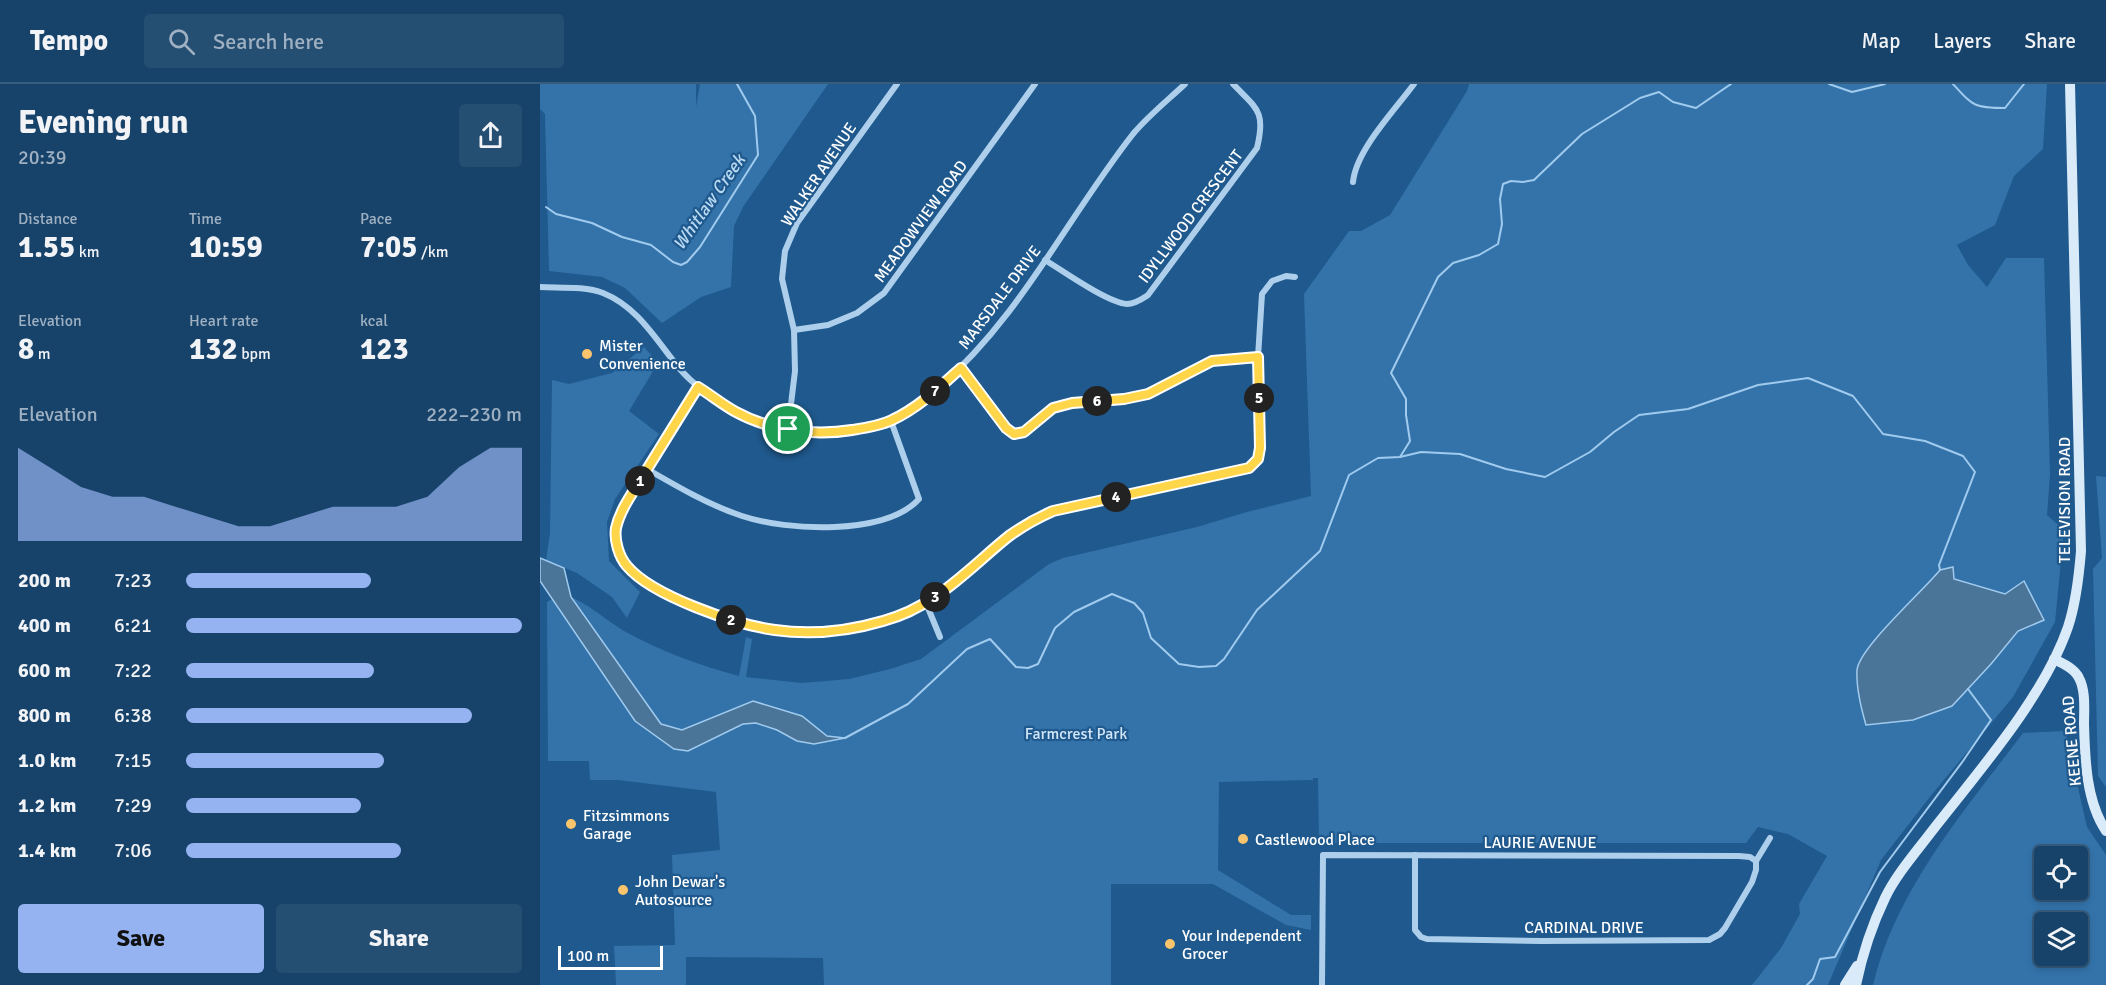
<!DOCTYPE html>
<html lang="en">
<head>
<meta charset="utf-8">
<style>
	:root { --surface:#17436a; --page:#244e72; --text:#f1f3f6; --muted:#9eb0c1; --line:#365c7e; --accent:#95b2f1 }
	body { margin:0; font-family:Signika,sans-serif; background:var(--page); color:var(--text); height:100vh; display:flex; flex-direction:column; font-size:22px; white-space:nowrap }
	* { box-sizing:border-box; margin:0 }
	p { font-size:20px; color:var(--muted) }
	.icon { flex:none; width:33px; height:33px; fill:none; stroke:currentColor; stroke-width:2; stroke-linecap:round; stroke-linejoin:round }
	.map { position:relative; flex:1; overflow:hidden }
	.drawer { display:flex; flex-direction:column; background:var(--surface); width:540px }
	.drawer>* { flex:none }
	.fabs { position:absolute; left:1494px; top:762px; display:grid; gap:12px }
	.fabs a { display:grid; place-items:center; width:54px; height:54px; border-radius:6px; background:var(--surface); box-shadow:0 3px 9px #0003,0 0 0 2px var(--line); font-size:30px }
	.scale { position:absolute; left:18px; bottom:15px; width:105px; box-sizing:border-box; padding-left:6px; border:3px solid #fff; border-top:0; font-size:16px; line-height:21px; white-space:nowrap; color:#fff; -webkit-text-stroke:4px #1f598d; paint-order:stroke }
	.pin { position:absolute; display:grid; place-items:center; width:51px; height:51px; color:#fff; margin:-26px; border:3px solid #fff; border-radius:50%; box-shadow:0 2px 6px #0007 }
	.km { position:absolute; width:30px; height:30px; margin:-15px; border-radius:50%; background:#222; color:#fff; font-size:16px; line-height:30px; text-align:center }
	.round { display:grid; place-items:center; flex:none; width:63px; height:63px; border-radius:6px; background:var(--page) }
	.headline { display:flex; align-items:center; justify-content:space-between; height:102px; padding:0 18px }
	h1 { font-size:33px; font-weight:800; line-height:45px }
	.metrics { display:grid; grid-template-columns:repeat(3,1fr); gap:9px; height:102px; padding:6px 18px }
	.metrics div { display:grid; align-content:center }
	.metrics b { font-size:30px; font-weight:800 }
	.metrics small { font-size:16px; font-weight:400 }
	.metrics p { font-size:16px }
	.chart { height:168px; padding:12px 18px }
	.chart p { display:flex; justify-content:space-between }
	.chart svg { width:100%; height:108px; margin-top:6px; fill:var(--accent); opacity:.7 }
	.primary-button { display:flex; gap:12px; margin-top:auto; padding:12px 18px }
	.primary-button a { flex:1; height:69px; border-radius:6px; background:var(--accent); color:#111; font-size:24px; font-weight:800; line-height:69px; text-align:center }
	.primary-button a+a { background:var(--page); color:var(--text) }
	ul { padding:0 18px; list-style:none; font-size:20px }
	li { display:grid; grid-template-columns:96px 72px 1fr; align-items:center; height:45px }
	li i { height:15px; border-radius:8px; background:var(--accent) }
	header { display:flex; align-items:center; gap:36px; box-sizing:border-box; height:84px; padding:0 30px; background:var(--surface); border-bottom:2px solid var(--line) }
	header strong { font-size:28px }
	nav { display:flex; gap:33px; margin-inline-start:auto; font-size:21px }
	.search { width:420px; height:54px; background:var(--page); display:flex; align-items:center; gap:15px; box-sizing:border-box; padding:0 21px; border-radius:6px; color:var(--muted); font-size:22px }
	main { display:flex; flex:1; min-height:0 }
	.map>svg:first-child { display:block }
	.green { fill:#3373aa; fill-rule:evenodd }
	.water { fill:#4b7499; stroke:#a1cbee; stroke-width:1.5 }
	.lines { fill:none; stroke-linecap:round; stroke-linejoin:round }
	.stream { stroke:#a1cbee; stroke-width:2 }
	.minor { stroke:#adcfec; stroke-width:6 }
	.secondary { stroke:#d9eaf9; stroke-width:10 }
	.route-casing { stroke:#fff; stroke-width:12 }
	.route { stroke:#ffd54a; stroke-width:8 }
	.poi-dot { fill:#fac46d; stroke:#1f598d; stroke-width:2 }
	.labels { text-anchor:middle; stroke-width:4.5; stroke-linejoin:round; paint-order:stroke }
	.street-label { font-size:16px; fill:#fff; stroke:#1f598d }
	.poi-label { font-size:16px; fill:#fff; stroke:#1f598d; text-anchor:start }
	.park-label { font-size:16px; fill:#d2e7f9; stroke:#1f598d }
	.water-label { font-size:18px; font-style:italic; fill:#b9d9f3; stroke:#1f598d }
</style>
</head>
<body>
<header>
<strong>Tempo</strong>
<div class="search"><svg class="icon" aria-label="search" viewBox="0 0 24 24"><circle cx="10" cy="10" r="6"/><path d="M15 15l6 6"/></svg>Search here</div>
<nav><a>Map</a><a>Layers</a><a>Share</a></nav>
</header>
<main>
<section class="drawer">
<div class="headline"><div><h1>Evening run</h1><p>20:39</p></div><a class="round"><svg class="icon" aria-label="share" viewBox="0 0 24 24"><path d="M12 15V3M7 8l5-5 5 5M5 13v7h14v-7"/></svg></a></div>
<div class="metrics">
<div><p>Distance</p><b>1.55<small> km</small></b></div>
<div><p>Time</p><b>10:59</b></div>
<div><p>Pace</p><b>7:05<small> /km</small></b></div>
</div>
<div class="metrics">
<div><p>Elevation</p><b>8<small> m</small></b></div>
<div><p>Heart rate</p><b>132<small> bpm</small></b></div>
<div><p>kcal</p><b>123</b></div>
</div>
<div class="chart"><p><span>Elevation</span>222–230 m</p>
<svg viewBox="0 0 160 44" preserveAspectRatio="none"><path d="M0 44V6L10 14L20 22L30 26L40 26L50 30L60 34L70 38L80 38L90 34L100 30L110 30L120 30L130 26L140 14L150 6L160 6V44z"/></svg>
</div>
<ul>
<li><b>200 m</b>7:23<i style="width:55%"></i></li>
<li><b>400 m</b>6:21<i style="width:100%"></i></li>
<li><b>600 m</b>7:22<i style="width:56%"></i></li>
<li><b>800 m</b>6:38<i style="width:85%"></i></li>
<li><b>1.0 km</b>7:15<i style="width:59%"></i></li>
<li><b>1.2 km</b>7:29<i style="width:52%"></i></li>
<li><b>1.4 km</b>7:06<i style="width:64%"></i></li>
</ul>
<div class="primary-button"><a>Save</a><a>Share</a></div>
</section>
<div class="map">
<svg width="1566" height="901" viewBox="0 0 1566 901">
	<rect width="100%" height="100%" fill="#1f598d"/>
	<g class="green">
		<polygon points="0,0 156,0 156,23 160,0 288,0 203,123 194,142 191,203 161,213 122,239 85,204 62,193 9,187 5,30 0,25"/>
		<path d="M929,0h578l-4,65 -29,27 -19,49 -38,20 11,20 19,22 19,-29h38l6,217 -3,40 17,15 -9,92 -42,75 -80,96 -52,67 -53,125h-76l29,-37 19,-34 -1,-10 28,-48 -39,-22 -30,-7 -12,16h-427l-1,-65h-5v2l-94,2 -1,88 73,45h20v15l-25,-5 -73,-41h-102v101h-287l-1,-27 -137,-1v28h-70l-2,-39 61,-1 -3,-90 48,-5 -4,-58 -98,-12h-28l-1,-19h-41l-1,-159c6,-4 15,-6 22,-5 11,1 43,27 55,34 37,20 74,34 115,45l7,-39 6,2 -6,38 56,6 47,-4 41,-10 31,-10 128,-95 14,-6 134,-31 50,-15 64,-16 -7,-202 45,-63h12l29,-16 77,-124z"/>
		<polygon points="104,263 118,279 89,327 119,350 75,415 67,438 69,477 100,508 87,534 72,513 37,489 6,476 10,449 12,296 29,300 72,289"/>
		<polygon points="1556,392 1566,393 1566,703 1558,692 1553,485 1562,474"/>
		<path d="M1525,647l22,96 19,28v130h-233c23,-96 92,-175 150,-252zM1504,772h34v34h-34zM1504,838h34v34h-34z"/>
	</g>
	<g class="water">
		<polygon points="0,474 24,484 31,513 121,640 142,646 213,617 262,632 287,652 305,654 274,660 257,657 237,646 216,639 203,640 148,667 134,665 95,637 0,497"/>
		<path d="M1413,483l1,12 51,15 19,-13 20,39 -26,11 -27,33 -39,42 -39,14 -47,5c-5,-17 -10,-37 -9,-55 2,-22 66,-79 83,-100z"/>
	</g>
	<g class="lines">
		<g class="stream">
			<polyline points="1289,0 1312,8 1345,0"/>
			<path d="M1413,0c20,22 21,24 52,24l19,-24"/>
			<polyline points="6,123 16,130 52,139 82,153 111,161 133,178 141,181 147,178 160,163 218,71 215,32 197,0"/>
			<polyline points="860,373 870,357 866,331 866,315 851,289 898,193 913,179 939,171 958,160 962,140 960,115 963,100 971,97 983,98 994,96 1042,50 1100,14 1119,8 1133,18 1156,24 1191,0"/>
			<polyline points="305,654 368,620 427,565 450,555 476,583 488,584 498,580 515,544 534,528 572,510 594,519 603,529 611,554 639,580 659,583 676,582 684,575 717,526 780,467 809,391 838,374 860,373 881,368 920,370 966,385 1005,393 1050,368 1074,348 1099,331 1148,325 1218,301 1268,294 1313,312 1343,350 1385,357 1423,372 1435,388 1399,481 1400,486"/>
			<polyline points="1267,901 1273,895 1280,875 1295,873 1340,788 1423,677 1451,636 1428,605"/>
		</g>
		<g class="minor">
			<path d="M813,98c3,-32 42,-72 61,-98"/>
			<path d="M505,176c18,11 63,43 82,44 8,0 15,-5 21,-9l109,-147c9,-37 0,-39 -24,-64"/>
			<path d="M0,203c19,1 45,-1 63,6 35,14 53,47 76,75 15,18 36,32 57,44 24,13 56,20 83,20 23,1 49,-2 71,-11 18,-6 34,-20 48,-33 82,-70 129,-170 195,-254 15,-18 35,-34 52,-50"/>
			<polyline points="254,246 288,241 317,229 344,209 495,0"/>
			<polyline points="421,284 466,344 475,350 484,348 513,325 532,319 584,316 608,310 672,277 718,273"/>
			<polyline points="158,303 85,422 76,445 78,465 87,482 104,497 139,516 192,536 235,546 286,548 344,537 386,519 429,488 470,452 489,438 513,427 709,384 719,375 721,364 718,273 722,210 732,197 746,192 755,193"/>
			<polyline points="248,345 255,287 254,246 242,195 245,167 257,139 357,0"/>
			<path d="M107,385c31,18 62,36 95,47 45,15 143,20 177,-17l-28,-78"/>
			<polyline points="386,519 400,553"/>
			<polyline points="875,771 875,846 881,853 887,855 1002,857 1169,856 1180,850 1185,844 1212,798 1216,786 1216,777 1230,754"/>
			<polyline points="782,901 783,771 1199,772 1210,773 1216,777"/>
		</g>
		<g class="secondary">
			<path d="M1514,575c10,5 21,10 25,19 7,13 5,32 5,46 1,35 2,77 22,107"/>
			<polyline points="1305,901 1317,882"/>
			<path d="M1316,901c6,-29 16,-60 29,-87 11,-23 31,-46 47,-67 46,-59 112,-134 136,-204 8,-24 11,-51 13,-76l-11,-467"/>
		</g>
	</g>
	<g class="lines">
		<g class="route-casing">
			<path id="route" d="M718,273l2,91 -2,11 -9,9 -196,43c-16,7 -30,15 -44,25 -40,32 -73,71 -126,85 -34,10 -73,14 -108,9 -38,-5 -123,-34 -148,-64 -8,-9 -13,-26 -11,-38 4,-18 16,-34 25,-49 19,-31 38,-61 57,-92 13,8 25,18 38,25 35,19 78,24 116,18 13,-2 28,-4 40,-10 26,-12 48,-33 69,-52l45,60 8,6 10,-2 29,-24 19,-5 52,-4 24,-5 64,-33z"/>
		</g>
		<use href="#route" class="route"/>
	</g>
	<g class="poi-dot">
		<circle cx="47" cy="270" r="6"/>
		<circle cx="31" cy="740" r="6"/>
		<circle cx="703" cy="755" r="6"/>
		<circle cx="83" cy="806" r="6"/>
		<circle cx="630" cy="860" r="6"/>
	</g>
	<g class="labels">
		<g class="street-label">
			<text transform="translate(278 90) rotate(-56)" y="6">WALKER AVENUE</text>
			<text transform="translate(650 132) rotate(-53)" y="6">IDYLLWOOD CRESCENT</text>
			<text transform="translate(380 137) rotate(-54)" y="6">MEADOWVIEW ROAD</text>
			<text transform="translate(459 213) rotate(-53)" y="6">MARSDALE DRIVE</text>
			<text transform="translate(1524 416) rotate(-90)" y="6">TELEVISION ROAD</text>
			<text transform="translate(1531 657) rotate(-95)" y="6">KEENE ROAD</text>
			<text x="1000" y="764">LAURIE AVENUE</text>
			<text x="1044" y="849">CARDINAL DRIVE</text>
		</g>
		<g class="poi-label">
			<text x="59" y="267">Mister<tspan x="59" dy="18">Convenience</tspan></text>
			<text x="43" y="737">Fitzsimmons<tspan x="43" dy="18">Garage</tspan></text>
			<text x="715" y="761">Castlewood Place</text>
			<text x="95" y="803">John Dewar's<tspan x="95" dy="18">Autosource</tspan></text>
			<text x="642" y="857">Your Independent<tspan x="642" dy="18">Grocer</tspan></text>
		</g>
		<g class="park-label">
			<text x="536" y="655">Farmcrest Park</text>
		</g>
		<g class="water-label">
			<text transform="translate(169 118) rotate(-55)" y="6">Whitlaw Creek</text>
		</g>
	</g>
</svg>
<div class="fabs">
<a><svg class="icon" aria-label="locate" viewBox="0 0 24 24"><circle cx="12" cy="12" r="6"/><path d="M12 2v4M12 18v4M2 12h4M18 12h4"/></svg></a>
<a><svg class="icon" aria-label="layers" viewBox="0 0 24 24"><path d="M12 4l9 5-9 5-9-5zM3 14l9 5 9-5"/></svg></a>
</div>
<div class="scale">100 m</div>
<div class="pin" style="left:248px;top:345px;background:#1e9e55"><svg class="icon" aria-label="arrive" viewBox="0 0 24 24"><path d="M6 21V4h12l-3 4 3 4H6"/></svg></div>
<b class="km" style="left:100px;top:397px">1</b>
<b class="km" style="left:191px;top:536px">2</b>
<b class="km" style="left:395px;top:513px">3</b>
<b class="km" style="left:576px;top:413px">4</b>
<b class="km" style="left:719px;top:314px">5</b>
<b class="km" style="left:557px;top:317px">6</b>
<b class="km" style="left:395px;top:307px">7</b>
</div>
</main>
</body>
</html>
